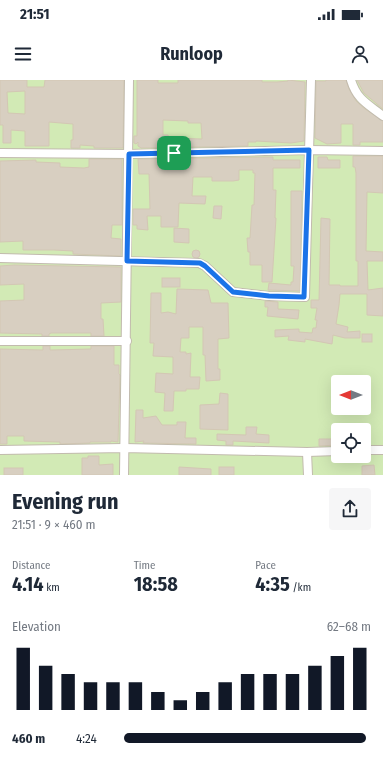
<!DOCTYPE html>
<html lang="en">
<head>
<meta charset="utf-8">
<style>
	:root { --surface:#fff; --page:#f6f6f7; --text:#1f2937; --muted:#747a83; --accent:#111827 }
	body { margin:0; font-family:"Fira Sans Condensed",sans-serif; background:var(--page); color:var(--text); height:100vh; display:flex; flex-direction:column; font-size:15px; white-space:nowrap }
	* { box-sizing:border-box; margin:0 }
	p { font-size:13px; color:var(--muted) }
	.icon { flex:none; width:22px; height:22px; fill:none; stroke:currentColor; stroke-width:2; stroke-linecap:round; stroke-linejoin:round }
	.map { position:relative; height:395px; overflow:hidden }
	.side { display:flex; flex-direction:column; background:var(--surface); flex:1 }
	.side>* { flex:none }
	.needle { width:26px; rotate:270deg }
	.fabs { position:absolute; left:331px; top:295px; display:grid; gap:8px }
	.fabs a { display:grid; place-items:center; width:40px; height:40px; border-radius:4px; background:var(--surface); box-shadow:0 4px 16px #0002; font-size:20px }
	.pin { position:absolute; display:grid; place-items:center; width:34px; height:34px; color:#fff; margin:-17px; border-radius:8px; box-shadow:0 2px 6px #0006 }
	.round { display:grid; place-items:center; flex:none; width:42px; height:42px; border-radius:4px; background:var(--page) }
	.overview { display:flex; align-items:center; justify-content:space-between; height:68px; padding:0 12px }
	h1 { font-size:22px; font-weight:700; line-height:30px }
	.metrics { display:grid; grid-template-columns:repeat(3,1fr); gap:6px; height:68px; padding:4px 12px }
	.metrics div { display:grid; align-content:center }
	.metrics b { font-size:20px; font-weight:700 }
	.metrics small { font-size:11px; font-weight:400 }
	.metrics p { font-size:11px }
	.chart { height:112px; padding:8px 12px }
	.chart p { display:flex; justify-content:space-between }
	.chart svg { width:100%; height:72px; margin-top:4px; stroke:var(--accent); stroke-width:6 }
	ul { padding:0 12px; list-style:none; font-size:13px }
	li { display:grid; grid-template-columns:64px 48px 1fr; align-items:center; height:30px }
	li i { height:10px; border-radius:5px; background:var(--accent) }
	.status { display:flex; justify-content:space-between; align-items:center; height:28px; padding:0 20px; background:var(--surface); direction:ltr }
	.status svg { height:11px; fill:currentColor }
	header { display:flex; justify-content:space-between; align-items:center; height:52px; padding:0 12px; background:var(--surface); font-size:18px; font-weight:700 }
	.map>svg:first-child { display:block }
	.green { fill:#d2eab5; fill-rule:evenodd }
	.building { fill:#d8cfc1; stroke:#d3c7b4; fill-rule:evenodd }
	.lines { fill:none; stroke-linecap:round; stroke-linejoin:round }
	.street-casing { stroke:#c2bbae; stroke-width:10 }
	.street { stroke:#fff; stroke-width:8 }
	.route-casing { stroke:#fff; stroke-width:8 }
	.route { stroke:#1a73e8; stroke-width:5 }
</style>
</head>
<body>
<div class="status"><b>21:51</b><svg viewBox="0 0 49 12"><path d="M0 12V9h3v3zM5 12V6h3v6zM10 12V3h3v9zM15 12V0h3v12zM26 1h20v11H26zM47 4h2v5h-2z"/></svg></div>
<header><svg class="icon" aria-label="menu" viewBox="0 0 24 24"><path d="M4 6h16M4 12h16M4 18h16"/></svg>Runloop<svg class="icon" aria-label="person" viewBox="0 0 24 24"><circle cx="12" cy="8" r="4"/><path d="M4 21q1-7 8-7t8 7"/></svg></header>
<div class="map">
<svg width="383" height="395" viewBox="0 0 383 395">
	<rect width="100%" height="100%" fill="#f6f3ec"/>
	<path class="green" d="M0,0h383v395h-383zM338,302h26v26h-26zM338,350h26v26h-26z"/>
	<g class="building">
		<path d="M0,0h27v7h17l1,-7h79l-1,68h-29v-2l-14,-1v3h-9v-8h2v-16l-24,-2v24h-24v-15l-14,-1v13h-8v-18h-3zM25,11v23l-17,-1 -1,-21z"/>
		<path d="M137,0h21v3h20v-3h84v2h15l11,-1v-1l17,2 -1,59 -13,2 -35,-2v1h-8v4l-107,2 -3,-2v-4l-2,2 -2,-1v-7h3zM163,40l25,1v2h13l1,16 -33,-1 -1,-3h-5z"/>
		<polygon points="326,0 346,0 349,9 356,21 365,29 383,41 383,62 360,62 360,65 353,65 353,44 341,44 341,63 327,64 315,58 316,1 326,1"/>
		<polygon points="357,0 383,0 383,29 364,13"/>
		<polygon points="353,76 383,76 383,113 367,112 366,171 383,172 383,181 367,181 368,210 383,208 383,236 367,235 367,214 340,214 339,225 336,244 348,247 347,252 360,251 360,258 345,258 333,255 332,264 305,259 305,262 288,260 289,256 275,257 275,250 299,249 299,252 312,253 313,248 316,248 317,240 315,240 317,228 311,228 311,220 319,220 321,138 330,139 329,205 340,205 340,206 358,206 358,181 356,181 356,93 355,87 353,87"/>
		<polygon points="265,77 273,77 273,80 300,80 300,88 273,88 273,110 276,110 275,138 276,138 272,202 262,202 262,185 250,185 250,172 248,172 247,158 250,158 252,125 254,125 255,93 253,93 253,90 239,90 239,100 233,101 212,101 212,97 193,97 192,116 206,116 205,124 179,123 178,147 161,147 161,136 147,136 148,150 137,149 137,145 133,145 133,129 150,129 149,94 139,94 138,79"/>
		<polygon points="318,77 327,77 328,80 340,80 340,88 318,88"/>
		<polygon points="89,79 122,79 122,145 112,145 111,158 121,159 121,176 73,174 73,171 54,170 23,170 23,161 0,162 0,81 36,80 36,82 60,83 60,87 84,88 89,87"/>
		<polygon points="291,111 302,111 300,211 268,210 269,203 291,205 291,202 293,202 294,186 291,186"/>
		<polygon points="214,126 222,126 221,139 213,138"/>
		<polygon points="174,148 189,149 189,163 174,162"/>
		<circle cx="196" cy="174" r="4"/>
		<polygon points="14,185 121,187 121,222 101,223 101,239 103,239 104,256 91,256 91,253 51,253 49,254 49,256 42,256 42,254 0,253 0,221 24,220 24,204 0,205 0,186"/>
		<rect x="162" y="198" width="18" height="9"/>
		<polygon points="177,209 208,210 211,223 228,223 229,258 218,259 218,289 220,289 220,300 206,301 205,275 203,275 203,247 189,247 189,258 181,258 180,272 186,272 186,274 191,273 190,297 200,297 199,309 186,309 186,311 174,311 173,331 164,331 165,313 155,312 156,293 173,294 173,277 153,276 154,263 150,263 151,213 161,213 161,233 168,232 176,234"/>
		<polygon points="265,221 278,222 278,229 299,230 298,239 267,236 268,227 265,227"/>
		<rect x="362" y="254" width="10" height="8"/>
		<polygon points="43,266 50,266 50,270 52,270 91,269 91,266 114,266 114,285 119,285 119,294 120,295 118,362 111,361 111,362 90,362 90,363 60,364 60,362 24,361 24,356 7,356 7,364 0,364 0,269 42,270 43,270"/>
		<polygon points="220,313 228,314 228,350 200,349 200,325 219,324"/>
		<polygon points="136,330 143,330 143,338 156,336 162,345 177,345 177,342 186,342 185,358 196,358 196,364 143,363 144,361 135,362"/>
		<polygon points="246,347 257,347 256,354 269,355 269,363 233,361 233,365 226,365 226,361 217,360 217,354 246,355"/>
		<polygon points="319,359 338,359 338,365 319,366"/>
		<polygon points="88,376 99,376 99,385 113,384 113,395 82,395 82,378 88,378"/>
		<polygon points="374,385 375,395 362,395 362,386"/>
		<polygon points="179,387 211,389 211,395 179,395"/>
		<rect x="219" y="387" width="15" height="8"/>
		<rect x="4" y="388" width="19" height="7"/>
	</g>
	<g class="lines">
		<g class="street-casing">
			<g id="street">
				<path d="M351,0c6,20 17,24 32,36"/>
				<polyline points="0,73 129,74 309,70 383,71"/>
				<polyline points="0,178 199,183 205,186 233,212 269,216 305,217 311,0"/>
				<polyline points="0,261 127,261"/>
				<polyline points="0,370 124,368 307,372 338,371"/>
				<polyline points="364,370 383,370"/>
				<polyline points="307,372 308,395"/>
				<polyline points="124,395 129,0"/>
			</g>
		</g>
		<use href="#street" class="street"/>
	</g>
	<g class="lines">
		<g class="route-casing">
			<polygon id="route" points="309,70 304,217 269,216 233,212 205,186 200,183 127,181 129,74"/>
		</g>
		<use href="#route" class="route"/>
	</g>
</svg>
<div class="fabs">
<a><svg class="needle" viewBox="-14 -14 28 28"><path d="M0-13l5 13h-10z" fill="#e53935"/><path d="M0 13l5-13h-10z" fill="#747a83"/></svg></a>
<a><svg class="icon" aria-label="locate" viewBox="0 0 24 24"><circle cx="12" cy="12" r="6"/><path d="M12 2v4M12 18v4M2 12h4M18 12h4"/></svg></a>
</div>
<div class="pin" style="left:174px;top:73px;background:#1e9e55"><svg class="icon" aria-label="arrive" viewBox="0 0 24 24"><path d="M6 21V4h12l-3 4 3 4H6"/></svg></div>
</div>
<section class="side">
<div class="overview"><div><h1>Evening run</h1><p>21:51 · 9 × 460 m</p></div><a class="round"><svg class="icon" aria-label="share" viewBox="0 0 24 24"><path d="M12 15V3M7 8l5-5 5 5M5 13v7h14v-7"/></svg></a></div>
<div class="metrics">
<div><p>Distance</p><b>4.14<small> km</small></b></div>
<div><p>Time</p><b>18:58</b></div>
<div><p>Pace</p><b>4:35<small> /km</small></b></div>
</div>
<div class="chart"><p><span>Elevation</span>62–68 m</p>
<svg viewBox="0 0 160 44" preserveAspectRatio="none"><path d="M5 44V6M15 44V17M25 44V22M35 44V27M45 44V27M55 44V27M65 44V33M75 44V38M85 44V33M95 44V27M105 44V22M115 44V22M125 44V22M135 44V17M145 44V11M155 44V6"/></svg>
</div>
<ul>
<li><b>460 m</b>4:24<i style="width:98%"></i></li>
</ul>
</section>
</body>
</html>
